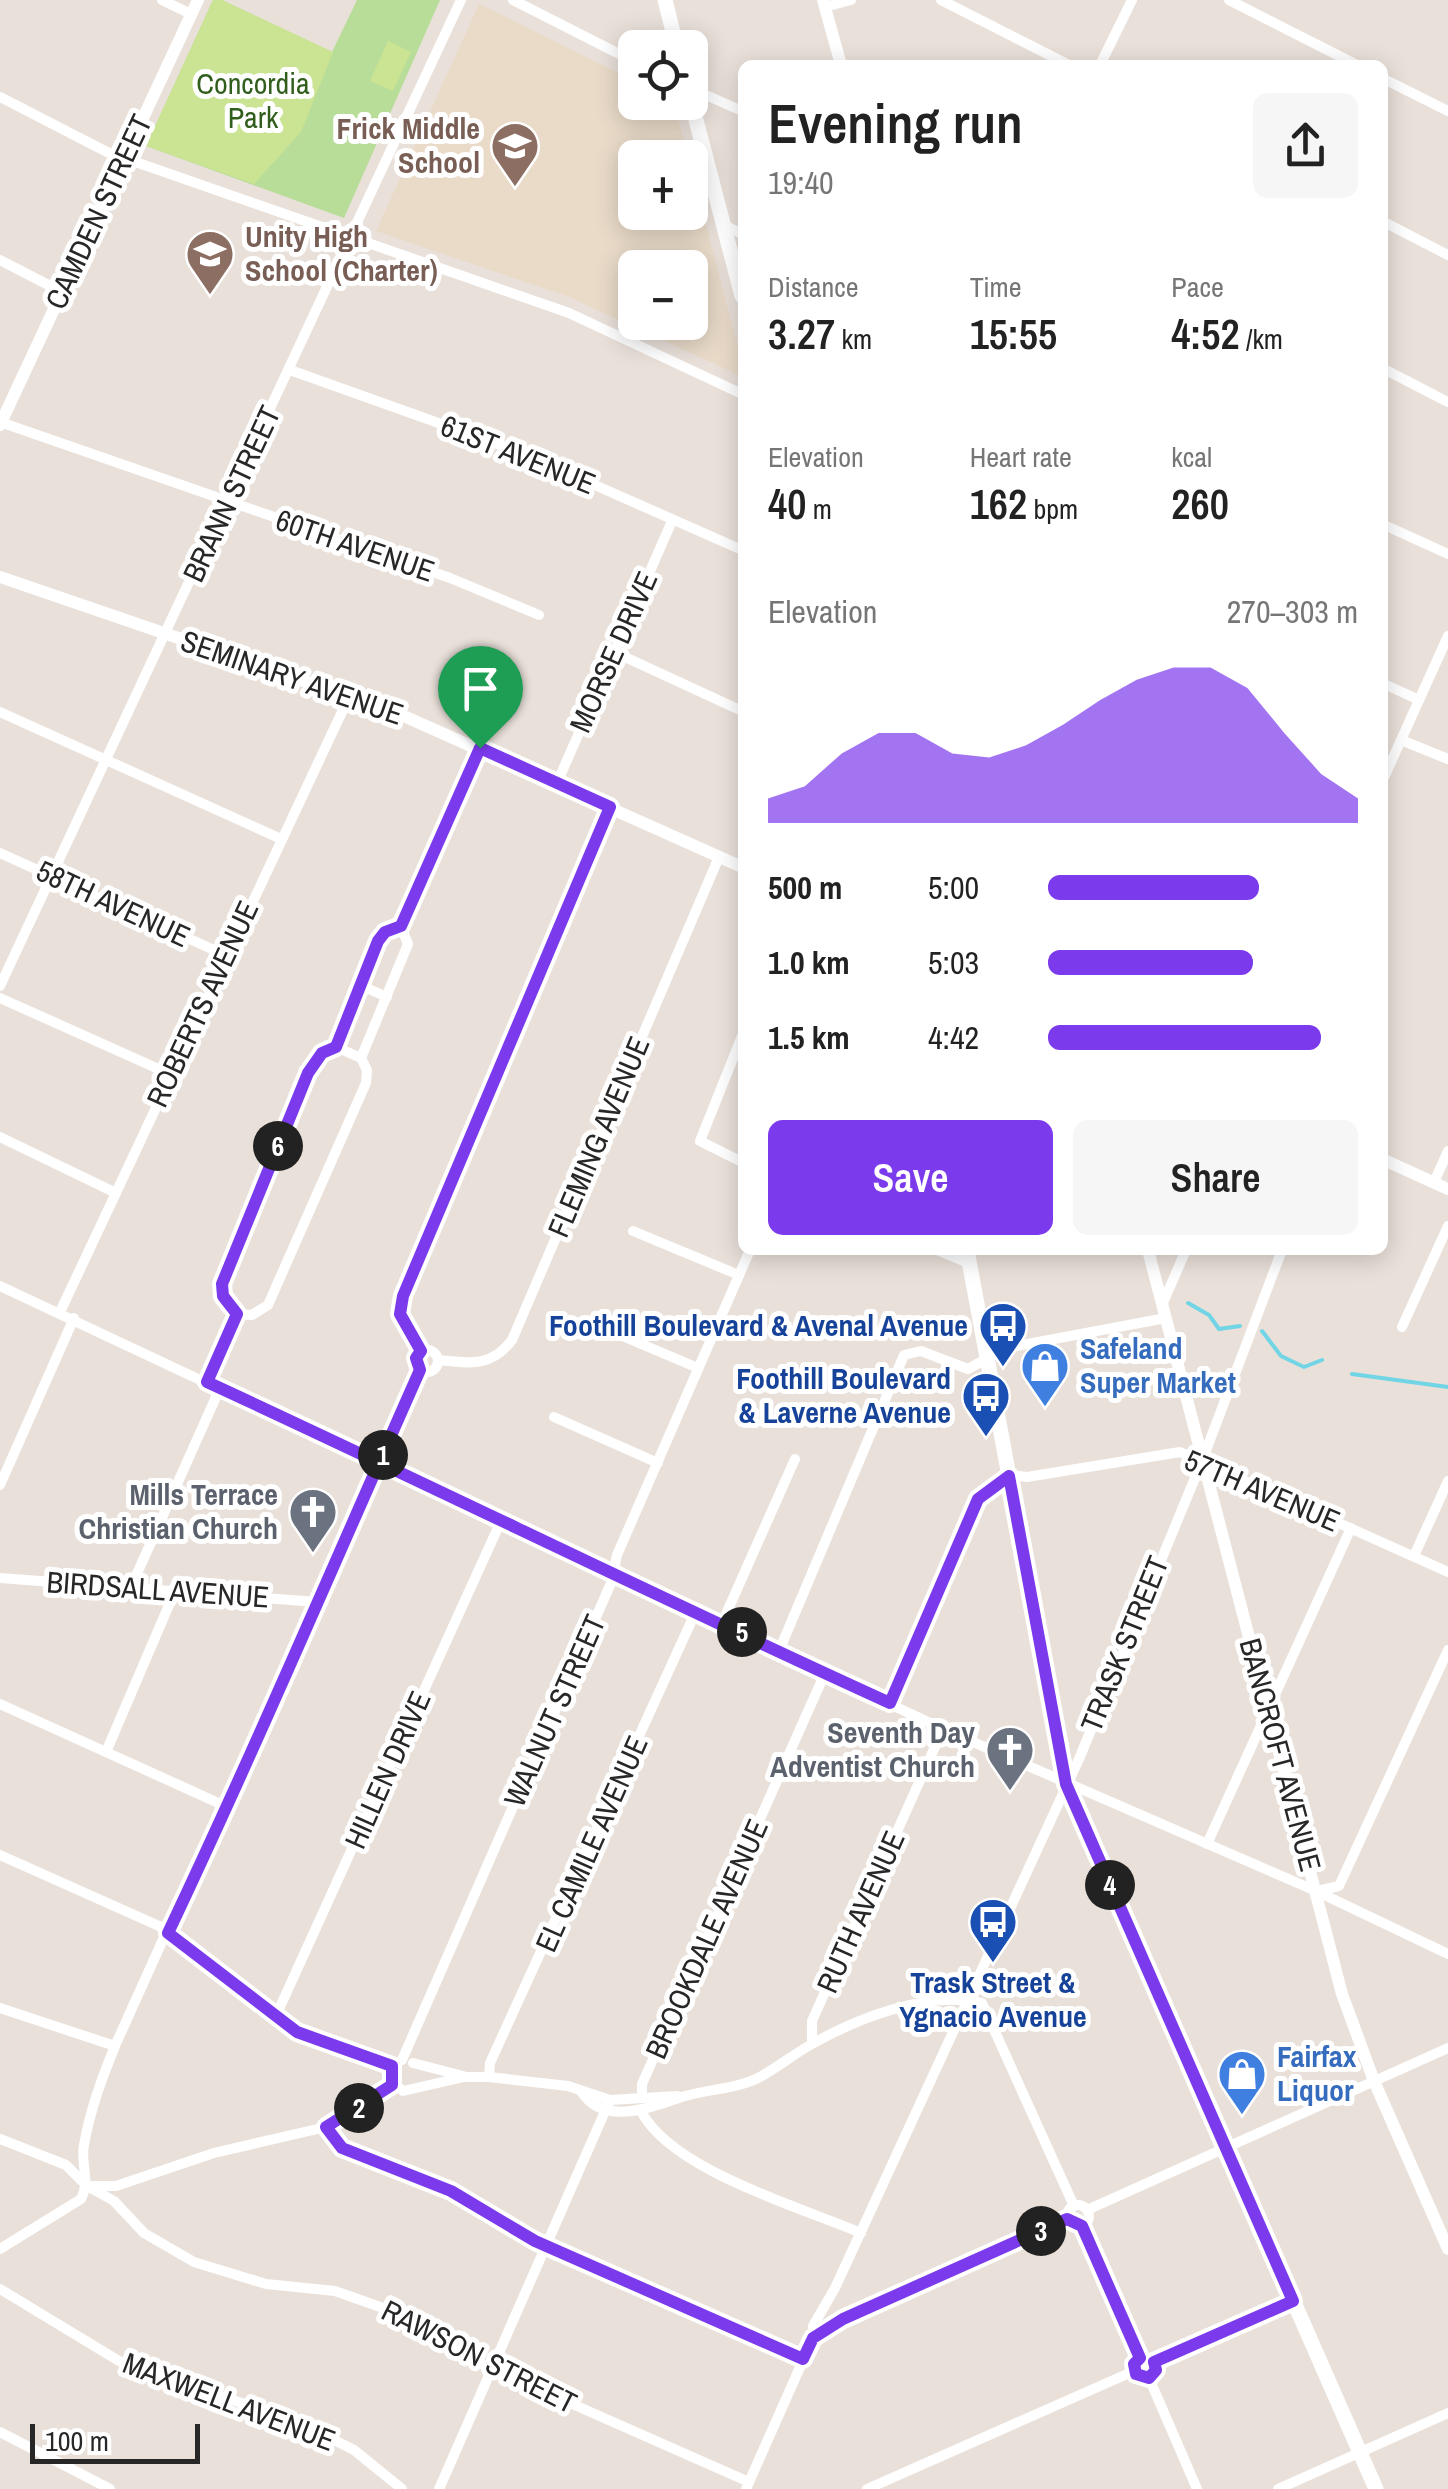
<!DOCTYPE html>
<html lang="en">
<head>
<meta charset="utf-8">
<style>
	:root { --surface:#fff; --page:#f6f6f6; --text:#222; --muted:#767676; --accent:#7c3aed }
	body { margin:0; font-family:"Archivo Narrow",sans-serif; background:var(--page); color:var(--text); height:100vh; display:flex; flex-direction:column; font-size:38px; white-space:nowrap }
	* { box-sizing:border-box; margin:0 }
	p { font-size:32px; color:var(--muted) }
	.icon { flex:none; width:55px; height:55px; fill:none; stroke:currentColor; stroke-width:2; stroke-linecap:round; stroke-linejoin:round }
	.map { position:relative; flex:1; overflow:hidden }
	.panel { position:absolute; left:738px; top:60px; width:650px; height:1195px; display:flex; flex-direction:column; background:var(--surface); border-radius:15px; box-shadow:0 5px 25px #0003 }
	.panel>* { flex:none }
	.tools { position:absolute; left:618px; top:30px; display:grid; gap:20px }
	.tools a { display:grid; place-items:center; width:90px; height:90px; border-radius:15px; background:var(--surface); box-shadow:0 5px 25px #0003; font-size:50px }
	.scale { position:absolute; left:30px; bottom:25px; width:170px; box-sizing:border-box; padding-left:10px; border:5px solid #272727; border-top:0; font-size:28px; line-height:35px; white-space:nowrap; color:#272727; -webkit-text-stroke:8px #fff; paint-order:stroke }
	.pin { position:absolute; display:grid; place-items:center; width:85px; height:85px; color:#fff; margin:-102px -42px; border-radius:50% 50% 50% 0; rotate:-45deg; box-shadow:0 0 10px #0007 }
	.pin .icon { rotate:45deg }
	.km { position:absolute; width:50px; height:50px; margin:-25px; border-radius:50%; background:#222; color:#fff; font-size:28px; line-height:50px; text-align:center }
	.round { display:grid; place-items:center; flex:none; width:105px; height:105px; border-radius:15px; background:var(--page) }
	.headline { display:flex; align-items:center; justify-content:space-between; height:170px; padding:0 30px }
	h1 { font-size:55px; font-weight:600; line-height:75px }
	.figures { display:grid; grid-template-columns:repeat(3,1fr); gap:15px; height:170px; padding:10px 30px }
	.figures div { display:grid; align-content:center }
	.figures b { font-size:42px; font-weight:600 }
	.figures small { font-size:28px; font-weight:400 }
	.figures p { font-size:28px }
	.chart { height:280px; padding:20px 30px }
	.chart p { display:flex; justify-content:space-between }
	.chart svg { width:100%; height:180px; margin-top:10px; fill:var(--accent); opacity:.7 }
	.action { display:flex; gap:20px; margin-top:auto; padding:20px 30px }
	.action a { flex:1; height:115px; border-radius:15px; background:var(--accent); color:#fff; font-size:40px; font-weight:600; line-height:115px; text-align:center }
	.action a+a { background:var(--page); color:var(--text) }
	ul { padding:0 30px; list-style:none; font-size:32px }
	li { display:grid; grid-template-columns:160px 120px 1fr; align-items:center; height:75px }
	li i { height:25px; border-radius:12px; background:var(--accent) }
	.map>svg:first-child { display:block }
	.education { fill:#eadbc9; fill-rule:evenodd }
	.green { fill:#b8dd98 }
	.pitch { fill:#cbe494 }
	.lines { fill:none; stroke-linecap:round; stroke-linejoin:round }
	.stream { stroke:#71d5e6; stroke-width:4 }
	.minor { stroke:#fff; stroke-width:10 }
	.tertiary { stroke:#fff; stroke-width:12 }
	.secondary { stroke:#fff; stroke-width:15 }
	.route-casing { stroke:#fff; stroke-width:20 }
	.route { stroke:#7c3aed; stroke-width:12 }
	.labels { text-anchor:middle; stroke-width:10; stroke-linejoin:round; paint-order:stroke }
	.park-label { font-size:30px; fill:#325e1d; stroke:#fff }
	.education-label { font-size:30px; font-weight:bold; fill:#785e54; stroke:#fff; text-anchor:end }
	.street-label { font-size:30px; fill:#272727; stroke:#fff }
	.transit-label { font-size:30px; font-weight:bold; fill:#164399; stroke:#fff; text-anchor:end }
	.shop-label { font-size:30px; font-weight:bold; fill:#366cbe; stroke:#fff; text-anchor:start }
	.worship-label { font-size:30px; font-weight:bold; fill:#5b616d; stroke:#fff; text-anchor:end }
</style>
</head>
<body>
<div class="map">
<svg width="1448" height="2489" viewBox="0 0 1448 2489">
	<rect width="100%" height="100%" fill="#e9e0d9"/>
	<path class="education" d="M479,4l156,77v21l39,1 14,54 -53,1v54h55v-49l52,201 -1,12 -172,-79 -193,-66zM635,268h55v54h-55z"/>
	<polygon class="green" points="213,0 222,0 332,52 357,0 440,0 344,218 146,146"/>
	<g class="pitch">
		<polygon points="213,0 222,0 333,52 301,132 254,184 146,146"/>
		<polygon points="388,41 411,52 393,91 370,81"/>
	</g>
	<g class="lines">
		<g class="stream">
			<polyline points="1188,1303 1209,1315 1219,1329 1240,1326"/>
			<polyline points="1262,1331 1281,1356 1304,1367 1322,1360"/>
			<polyline points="1352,1374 1448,1387"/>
		</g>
		<g class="minor">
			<polyline points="162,0 191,14"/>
			<polyline points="513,0 635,62"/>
			<polyline points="941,0 1069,65"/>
			<polyline points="1229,0 1357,65"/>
			<polyline points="825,7 851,0"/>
			<polyline points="1100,65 1132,0"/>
			<polyline points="1382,78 1448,111"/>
			<polyline points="690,88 742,111"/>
			<polyline points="0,97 107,152 569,313 742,394"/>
			<polyline points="1382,221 1448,255"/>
			<polyline points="724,225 742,234"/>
			<polyline points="0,260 62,292"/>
			<polyline points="1382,368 1448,402"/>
			<polyline points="290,370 520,452 742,550"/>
			<polyline points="0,422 450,578 539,615"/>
			<polyline points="1382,524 1448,554"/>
			<polyline points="614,652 742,711"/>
			<polyline points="1382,683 1419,700"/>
			<polyline points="0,712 279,838"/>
			<polyline points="1401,740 1448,759"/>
			<polyline points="1382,782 1448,636"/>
			<polyline points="557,783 672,521"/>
			<polyline points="0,853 225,955"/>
			<polyline points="401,927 480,748"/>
			<polyline points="0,986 461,0"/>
			<polyline points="362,986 387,997"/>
			<polyline points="0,998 172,1075"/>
			<polyline points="742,1036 700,1141 742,1162"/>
			<polyline points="336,1047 361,1058"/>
			<polyline points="0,1137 116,1193"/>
			<polyline points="1434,1182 1448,1151"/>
			<polyline points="633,1231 739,1275"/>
			<polyline points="937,1250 969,1263"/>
			<polyline points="0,1286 943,1729 1316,1891 1448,1954"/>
			<polyline points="1162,1305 1186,1250"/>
			<polyline points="60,1312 349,697"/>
			<polyline points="237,1314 252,1315 268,1305 366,1083 367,1070 361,1058 408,944 401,927"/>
			<polyline points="237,1314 223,1297 222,1284 308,1073 322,1053 336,1047 378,941 393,927 401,927"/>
			<polyline points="594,1324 698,1368"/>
			<polyline points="1402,1327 1448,1226"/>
			<circle cx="427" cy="1361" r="11"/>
			<polyline points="421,1351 401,1315 403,1296 610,807"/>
			<path d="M438,1360c31,3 53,8 74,-20l207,-483"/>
			<polyline points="207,1382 237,1314"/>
			<polyline points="554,1417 658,1463"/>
			<polyline points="0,1485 74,1318"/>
			<polyline points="1414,1556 1448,1481"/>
			<polyline points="0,1578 317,1602"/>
			<polyline points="131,1587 220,1388"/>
			<polyline points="722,1623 795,1459"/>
			<polyline points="779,1651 904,1355 921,1351 968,1369 1006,1348 1166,1318"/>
			<polyline points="890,1703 978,1499 1009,1475 1027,1477 1180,1452 1448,1572"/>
			<polyline points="0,1704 225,1806"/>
			<polyline points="106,1752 175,1591"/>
			<polyline points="1207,1844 1351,1528"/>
			<polyline points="0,1855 159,1926 297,2032 392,2066"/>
			<polyline points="1317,1891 1339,1886 1448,1650"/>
			<polyline points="0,2008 115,2046"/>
			<polyline points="275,2018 501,1521"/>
			<polyline points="812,2043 812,2021 943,1729"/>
			<polyline points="402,2060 611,1583 617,1555 750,1250"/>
			<polyline points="413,2063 463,2076"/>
			<polyline points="392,2066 389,2079 403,2091 464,2077 489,2077 568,2086 610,2100 677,2096"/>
			<polyline points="489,2077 490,2063 696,1611"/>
			<path d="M581,2091c23,37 73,15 104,5 24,-7 52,-7 75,-19 18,-10 34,-23 52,-33 46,-26 117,-54 170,-41l92,203"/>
			<polyline points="642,2095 642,2084 825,1673"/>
			<path d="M641,2111c30,59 159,96 220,122"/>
			<polyline points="326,2127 342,2148 410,2172 535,2241 803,2359"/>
			<polyline points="0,2139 66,2165 87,2186 114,2201 144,2233 194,2262 266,2284 335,2291 400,2314 459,2354 749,2482"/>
			<polyline points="88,2186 116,2186 214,2153 326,2127 392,2085"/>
			<circle cx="1078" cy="2216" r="11"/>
			<polyline points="1087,2210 1448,2048"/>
			<polyline points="1082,2226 1140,2358"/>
			<path d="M0,2249l81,-50c10,-19 -1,-34 3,-54 6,-35 18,-67 31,-99l305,-677"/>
			<polyline points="0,2289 119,2361 300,2423 354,2450 402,2489"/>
			<polyline points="813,2338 854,2313 1067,2219"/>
			<circle cx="1145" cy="2368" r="11"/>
			<polyline points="1154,2362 1293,2301"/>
			<polyline points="1149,2378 1197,2489"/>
			<polyline points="0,2432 110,2489"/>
			<polyline points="439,2489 610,2100"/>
			<polyline points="746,2489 813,2338 813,2326 835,2288 1079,1759 1202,1461 1282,1250"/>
			<polyline points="867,2489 1134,2371"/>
			<polyline points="1278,2489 1448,2413"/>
		</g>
		<g class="tertiary">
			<polyline points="823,0 841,65"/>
			<polyline points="0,425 198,0"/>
			<polyline points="0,577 397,713 742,867"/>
			<polyline points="1382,1159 1448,1189"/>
			<polyline points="1148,1250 1342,1994 1374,2081 1448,2249"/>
		</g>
		<g class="secondary">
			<polyline points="665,0 677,48"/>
			<polyline points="690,97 742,296"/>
			<polyline points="967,1250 1066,1783 1376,2489"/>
		</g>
	</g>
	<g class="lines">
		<g class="route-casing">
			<path id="route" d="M480,748l130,59 -207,489 -3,18 21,37 -5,7 4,12c-83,187 -164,377 -252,563l129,99 95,34v19l-66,42 16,21 109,43 84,50 268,118 10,-21 30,-19 224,-100 15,7 58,132 -6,6 2,10 13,4 7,-8 -2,-8 139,-61 -227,-517 -57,-308 -31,23 -88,204c-229,-104 -455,-216 -683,-321l30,-68 -14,-18 -1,-12 86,-211 14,-20 14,-6 42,-106 7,-9 16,-6 79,-178"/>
		</g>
		<use href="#route" class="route"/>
	</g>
	<defs>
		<g id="school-pin" transform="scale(2.5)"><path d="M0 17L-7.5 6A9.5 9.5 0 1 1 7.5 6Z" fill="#8d6e63" stroke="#fff"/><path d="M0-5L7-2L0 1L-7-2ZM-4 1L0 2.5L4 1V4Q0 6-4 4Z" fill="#fff"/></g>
		<g id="bus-pin" transform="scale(2.5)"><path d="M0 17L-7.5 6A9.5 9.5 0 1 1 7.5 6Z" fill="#1a4fb4" stroke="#fff"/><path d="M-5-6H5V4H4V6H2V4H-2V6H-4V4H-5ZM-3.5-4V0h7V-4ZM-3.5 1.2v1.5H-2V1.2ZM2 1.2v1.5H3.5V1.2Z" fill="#fff"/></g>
		<g id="shop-pin" transform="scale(2.5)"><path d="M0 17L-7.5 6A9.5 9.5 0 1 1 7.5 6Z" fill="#3f7fe0" stroke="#fff"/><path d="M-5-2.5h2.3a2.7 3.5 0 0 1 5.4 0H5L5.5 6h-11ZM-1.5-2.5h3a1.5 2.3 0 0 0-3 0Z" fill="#fff"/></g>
		<g id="church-pin" transform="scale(2.5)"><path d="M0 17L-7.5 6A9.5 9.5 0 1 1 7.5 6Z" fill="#6b7280" stroke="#fff"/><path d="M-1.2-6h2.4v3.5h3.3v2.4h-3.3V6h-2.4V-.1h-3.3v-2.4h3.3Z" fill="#fff"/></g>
	</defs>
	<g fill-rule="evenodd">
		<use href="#school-pin" x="515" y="146"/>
		<use href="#school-pin" x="210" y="254"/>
		<use href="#bus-pin" x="1003" y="1326"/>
		<use href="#shop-pin" x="1045" y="1366"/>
		<use href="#bus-pin" x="986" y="1396"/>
		<use href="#church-pin" x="313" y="1512"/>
		<use href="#church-pin" x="1010" y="1750"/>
		<use href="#bus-pin" x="993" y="1922"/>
		<use href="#shop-pin" x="1242" y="2074"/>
	</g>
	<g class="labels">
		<g class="park-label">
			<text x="253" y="94">Concordia<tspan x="253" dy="34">Park</tspan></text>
		</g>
		<g class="education-label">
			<text x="480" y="139">Frick Middle<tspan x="480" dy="34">School</tspan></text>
			<text x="245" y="247" text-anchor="start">Unity High<tspan x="245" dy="34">School (Charter)</tspan></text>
		</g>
		<g class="street-label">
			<text transform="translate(99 212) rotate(-65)" y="10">CAMDEN STREET</text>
			<text transform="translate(518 455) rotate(22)" y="10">61ST AVENUE</text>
			<text transform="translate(232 494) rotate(-65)" y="10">BRANN STREET</text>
			<text transform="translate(355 546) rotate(19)" y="10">60TH AVENUE</text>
			<text transform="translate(614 652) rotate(-66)" y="10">MORSE DRIVE</text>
			<text transform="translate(292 678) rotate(19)" y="10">SEMINARY AVENUE</text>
			<text transform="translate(113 904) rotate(25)" y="10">58TH AVENUE</text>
			<text transform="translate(203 1004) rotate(-65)" y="10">ROBERTS AVENUE</text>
			<text transform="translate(599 1137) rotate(-67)" y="10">FLEMING AVENUE</text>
			<text transform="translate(1262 1491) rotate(23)" y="10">57TH AVENUE</text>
			<text transform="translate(158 1590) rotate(4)" y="10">BIRDSALL AVENUE</text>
			<text transform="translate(1125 1644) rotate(-68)" y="10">TRASK STREET</text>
			<text transform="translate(555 1711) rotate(-66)" y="10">WALNUT STREET</text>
			<text transform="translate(1280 1755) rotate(75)" y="10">BANCROFT AVENUE</text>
			<text transform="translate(388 1770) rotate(-66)" y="10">HILLEN DRIVE</text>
			<text transform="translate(592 1844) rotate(-66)" y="10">EL CAMILE AVENUE</text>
			<text transform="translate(861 1912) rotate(-66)" y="10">RUTH AVENUE</text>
			<text transform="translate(707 1939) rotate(-66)" y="10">BROOKDALE AVENUE</text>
			<text transform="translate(479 2357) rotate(27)" y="10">RAWSON STREET</text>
			<text transform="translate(229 2402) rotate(21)" y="10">MAXWELL AVENUE</text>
		</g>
		<g class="transit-label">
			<text x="968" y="1336">Foothill Boulevard &amp; Avenal Avenue</text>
			<text x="951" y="1389">Foothill Boulevard<tspan x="951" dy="34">&amp; Laverne Avenue</tspan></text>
			<text x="993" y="1993" text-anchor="middle">Trask Street &amp;<tspan x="993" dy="34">Ygnacio Avenue</tspan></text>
		</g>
		<g class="shop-label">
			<text x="1080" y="1359">Safeland<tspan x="1080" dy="34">Super Market</tspan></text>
			<text x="1277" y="2067">Fairfax<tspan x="1277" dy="34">Liquor</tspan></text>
		</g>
		<g class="worship-label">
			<text x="278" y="1505">Mills Terrace<tspan x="278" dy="34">Christian Church</tspan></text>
			<text x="975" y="1743">Seventh Day<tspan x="975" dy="34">Adventist Church</tspan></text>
		</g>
	</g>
</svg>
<div class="tools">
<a><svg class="icon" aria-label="locate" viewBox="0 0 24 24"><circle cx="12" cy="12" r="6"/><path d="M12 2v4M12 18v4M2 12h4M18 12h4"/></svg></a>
<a>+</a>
<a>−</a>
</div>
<div class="scale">100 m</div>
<div class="pin" style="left:480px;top:748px;background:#1e9e55"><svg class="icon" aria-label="arrive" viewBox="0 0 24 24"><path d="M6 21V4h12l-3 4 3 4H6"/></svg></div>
<b class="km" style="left:383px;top:1455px">1</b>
<b class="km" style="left:359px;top:2108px">2</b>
<b class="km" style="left:1041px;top:2231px">3</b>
<b class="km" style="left:1110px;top:1885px">4</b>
<b class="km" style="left:742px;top:1632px">5</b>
<b class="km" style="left:278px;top:1146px">6</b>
<section class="panel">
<div class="headline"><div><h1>Evening run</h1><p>19:40</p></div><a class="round"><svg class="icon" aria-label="share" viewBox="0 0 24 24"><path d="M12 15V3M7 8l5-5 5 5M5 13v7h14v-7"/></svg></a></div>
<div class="figures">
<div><p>Distance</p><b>3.27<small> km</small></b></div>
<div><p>Time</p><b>15:55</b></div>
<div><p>Pace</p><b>4:52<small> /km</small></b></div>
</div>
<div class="figures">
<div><p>Elevation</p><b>40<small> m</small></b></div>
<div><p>Heart rate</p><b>162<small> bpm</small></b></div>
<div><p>kcal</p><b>260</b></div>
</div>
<div class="chart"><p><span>Elevation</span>270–303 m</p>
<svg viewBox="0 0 160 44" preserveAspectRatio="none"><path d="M0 44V38L10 35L20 27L30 22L40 22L50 27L60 28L70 25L80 20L90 14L100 9L110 6L120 6L130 11L140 22L150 32L160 38V44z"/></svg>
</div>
<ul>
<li><b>500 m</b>5:00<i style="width:68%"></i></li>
<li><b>1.0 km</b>5:03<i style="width:66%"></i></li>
<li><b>1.5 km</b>4:42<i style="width:88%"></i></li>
</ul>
<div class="action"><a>Save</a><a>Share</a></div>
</section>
</div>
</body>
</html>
